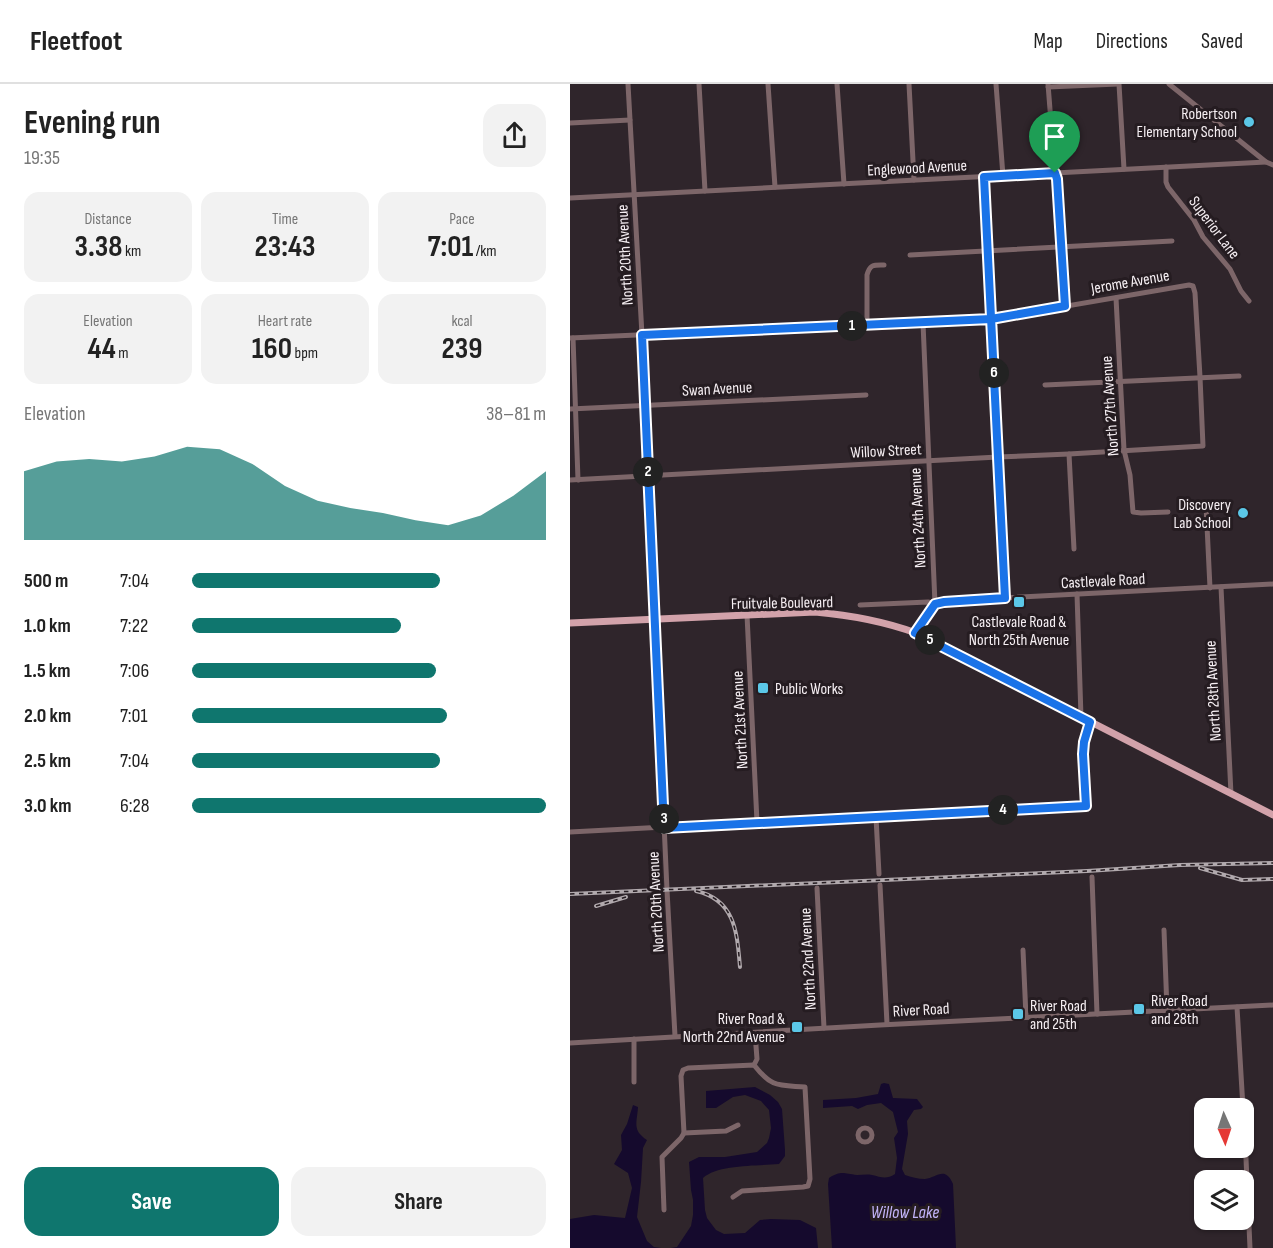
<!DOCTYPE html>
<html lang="en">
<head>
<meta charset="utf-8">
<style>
	:root { --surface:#fff; --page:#f2f2f2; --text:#222; --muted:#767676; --line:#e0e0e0; --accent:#0f766e }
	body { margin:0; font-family:"Sofia Sans Condensed",sans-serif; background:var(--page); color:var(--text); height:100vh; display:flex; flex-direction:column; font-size:22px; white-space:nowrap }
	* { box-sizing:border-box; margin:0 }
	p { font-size:20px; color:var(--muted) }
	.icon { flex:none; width:33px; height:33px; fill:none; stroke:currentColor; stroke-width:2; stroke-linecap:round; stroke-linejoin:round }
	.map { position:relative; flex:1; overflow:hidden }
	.side { display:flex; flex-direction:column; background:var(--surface); width:570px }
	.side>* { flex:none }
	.needle { width:39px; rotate:177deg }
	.controls { position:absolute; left:624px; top:1014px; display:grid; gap:12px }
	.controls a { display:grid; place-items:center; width:60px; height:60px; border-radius:12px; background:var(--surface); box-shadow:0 2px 4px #0004; font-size:30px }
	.pin { position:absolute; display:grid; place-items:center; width:51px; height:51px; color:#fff; margin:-62px -26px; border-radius:50% 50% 50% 0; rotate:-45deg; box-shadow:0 0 6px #0007 }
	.pin .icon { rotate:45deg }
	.km { position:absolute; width:30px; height:30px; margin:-15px; border-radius:50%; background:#222; color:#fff; font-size:16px; line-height:30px; text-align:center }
	.round { display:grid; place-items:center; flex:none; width:63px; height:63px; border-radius:18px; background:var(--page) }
	.overview { display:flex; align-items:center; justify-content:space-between; height:102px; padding:0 24px }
	h1 { font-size:33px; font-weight:700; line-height:45px }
	.figures { display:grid; grid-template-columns:repeat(3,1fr); gap:9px; height:102px; padding:6px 24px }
	.figures div { display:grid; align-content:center; border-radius:15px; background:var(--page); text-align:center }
	.figures b { font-size:30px; font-weight:700 }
	.figures small { font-size:16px; font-weight:400 }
	.figures p { font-size:16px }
	.chart { height:168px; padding:12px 24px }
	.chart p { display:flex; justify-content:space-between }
	.chart svg { width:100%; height:108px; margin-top:6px; fill:var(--accent); opacity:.7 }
	.action { display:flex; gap:12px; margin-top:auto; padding:12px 24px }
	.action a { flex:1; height:69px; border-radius:18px; background:var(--accent); color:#fff; font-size:24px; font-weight:700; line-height:69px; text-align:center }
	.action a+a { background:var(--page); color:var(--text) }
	ul { padding:0 24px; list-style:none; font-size:20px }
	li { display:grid; grid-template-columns:96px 72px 1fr; align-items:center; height:45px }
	li i { height:15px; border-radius:8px; background:var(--accent) }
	header { display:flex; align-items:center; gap:36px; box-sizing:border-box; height:84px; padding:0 30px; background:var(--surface); border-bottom:2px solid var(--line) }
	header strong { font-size:28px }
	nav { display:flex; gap:33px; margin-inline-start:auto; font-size:21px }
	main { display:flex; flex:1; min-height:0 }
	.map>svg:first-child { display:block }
	.water { fill:#150a2d }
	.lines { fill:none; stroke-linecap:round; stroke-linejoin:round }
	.minor { stroke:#7d6669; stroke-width:5 }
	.major { stroke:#d2a2aa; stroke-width:7 }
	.rail-casing { stroke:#b1a9ad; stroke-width:4 }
	.rail { stroke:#251c21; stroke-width:1.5; stroke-dasharray:4.5; stroke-linecap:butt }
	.route-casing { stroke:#fff; stroke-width:12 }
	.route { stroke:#1a73e8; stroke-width:8 }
	.poi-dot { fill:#5bc7e7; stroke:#251c21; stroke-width:2 }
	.labels { text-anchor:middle; stroke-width:6; stroke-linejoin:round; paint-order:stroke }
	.poi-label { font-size:16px; fill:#f6eff3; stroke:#251c21; text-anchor:end }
	.street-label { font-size:16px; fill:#f6eff3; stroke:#251c21 }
	.water-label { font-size:18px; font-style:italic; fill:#c3b4f9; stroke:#251c21 }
</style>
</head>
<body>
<header>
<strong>Fleetfoot</strong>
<nav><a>Map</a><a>Directions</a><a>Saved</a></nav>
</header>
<main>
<section class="side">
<div class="overview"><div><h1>Evening run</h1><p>19:35</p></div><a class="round"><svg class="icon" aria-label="share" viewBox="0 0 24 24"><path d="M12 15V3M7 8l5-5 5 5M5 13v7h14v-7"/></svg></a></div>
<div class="figures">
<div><p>Distance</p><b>3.38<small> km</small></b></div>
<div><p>Time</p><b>23:43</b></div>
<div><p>Pace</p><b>7:01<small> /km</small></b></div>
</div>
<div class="figures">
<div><p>Elevation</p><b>44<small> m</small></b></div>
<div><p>Heart rate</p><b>160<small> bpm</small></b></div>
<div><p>kcal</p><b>239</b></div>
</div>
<div class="chart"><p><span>Elevation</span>38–81 m</p>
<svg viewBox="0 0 160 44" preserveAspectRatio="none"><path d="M0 44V16L10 12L20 11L30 12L40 10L50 6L60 7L70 13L80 22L90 28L100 31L110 33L120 36L130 38L140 34L150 26L160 16V44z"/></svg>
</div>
<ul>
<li><b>500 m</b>7:04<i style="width:70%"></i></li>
<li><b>1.0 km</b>7:22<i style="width:59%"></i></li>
<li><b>1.5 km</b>7:06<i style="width:69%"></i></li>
<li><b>2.0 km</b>7:01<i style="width:72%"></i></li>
<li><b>2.5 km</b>7:04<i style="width:70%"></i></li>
<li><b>3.0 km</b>6:28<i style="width:100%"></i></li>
</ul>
<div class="action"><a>Save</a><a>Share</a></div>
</section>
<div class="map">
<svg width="703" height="1164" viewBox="0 0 703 1164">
	<rect width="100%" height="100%" fill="#2f252b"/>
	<g class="water">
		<path d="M314,999l5,1 4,14 24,1 6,8 -2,2 -7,1 -7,11 1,13 -6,35 3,6c6,2 13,4 20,4 11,-1 20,-14 28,5l3,64h-124l-4,-64 1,-6c13,-8 15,-4 28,-3 5,0 10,-1 15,0 9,2 14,5 23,-1l2,-16 -3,-20 4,-6 -5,-20 -12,-9 -14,2 -9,4 -6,-3 -29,2v-8l33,-2 22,-4 3,-10z"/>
		<path d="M185,1003l15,8 8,7 4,7 3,41v6l-6,8c-20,2 -61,0 -76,14l2,32 2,8 9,12 8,4 21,-1 15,-13 11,-1 29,1 16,8 2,20h-147l6,-1 14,-21 2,-11v-15l-2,-10 -2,-28 10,-5h26l32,-5 10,-9 2,-5 2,-10 -2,-18 -8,-9 -16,-6 -12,2 -17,11h-10v-17z"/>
		<path d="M63,1021l5,2c-1,16 -6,23 9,33l-4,8 -2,34 -4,35 10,24 7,6 7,1h-91v-29l24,-4 31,3 7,-30 -4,-15 -14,-9 8,-14 -1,-15 6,-11z"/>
	</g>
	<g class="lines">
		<g class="minor">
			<polyline points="58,0 72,251 97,806 105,952"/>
			<polyline points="129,0 135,107"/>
			<polyline points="198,0 205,103"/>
			<polyline points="267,0 274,100"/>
			<polyline points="339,0 344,96"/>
			<polyline points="426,0 433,92"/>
			<polyline points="478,0 485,89 487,95 495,222"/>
			<polyline points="549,0 554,85"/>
			<polyline points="599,0 696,78 703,81"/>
			<polyline points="478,3 548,0"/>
			<polyline points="0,39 60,36"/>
			<polyline points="596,83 596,98 598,103 624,136 633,153 660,185 671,207 679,217"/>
			<polyline points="414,93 435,514"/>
			<polyline points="0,114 696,78"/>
			<polyline points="340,171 602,157"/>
			<polyline points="546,214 554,366 560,391 563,428 571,429 598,428"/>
			<path d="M297,241v-50c3,-11 7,-10 17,-10"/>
			<polyline points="0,254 421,235 619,201 623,202 625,209 630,293 633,362 499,370 428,373 0,396"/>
			<polyline points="3,254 8,396"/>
			<polyline points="475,301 669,292"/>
			<polyline points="0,325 296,311"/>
			<polyline points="499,370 504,465"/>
			<polyline points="636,421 640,504"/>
			<polyline points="651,503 661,710"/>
			<polyline points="507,510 511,633"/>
			<polyline points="290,521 358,518 365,520 353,239"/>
			<polyline points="177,531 187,738"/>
			<polyline points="345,549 362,523 365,520 374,517 703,500"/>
			<polyline points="306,733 309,790"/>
			<polyline points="0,748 516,721 513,670 514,658 520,638"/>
			<polyline points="522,793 527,930"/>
			<polyline points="310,801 317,940"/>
			<polyline points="247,804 254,944"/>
			<polyline points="594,846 597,926"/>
			<polyline points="453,866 456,933"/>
			<polyline points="667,923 673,1024"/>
			<polyline points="0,959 310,941 703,921"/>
			<polyline points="184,981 187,975 185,949"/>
			<polyline points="64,998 64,955"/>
			<polyline points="674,1030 680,1164"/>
			<circle cx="295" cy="1051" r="7"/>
			<polyline points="114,1049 156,1047 168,1041"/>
			<path d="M94,1126l-2,-53 19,-19 3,-5 -3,-57 2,-6 5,-2 66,-3c18,23 24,20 51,22l5,92 -2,7 -5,1 -61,4 -9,6"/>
		</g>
		<path class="major" d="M0,539l245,-11c34,3 68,9 101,21 13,5 25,13 38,19l319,163"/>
		<g class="rail-casing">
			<g id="rail">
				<polyline points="630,784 672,796 703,795"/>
				<path d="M126,807c40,9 41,43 44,76"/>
				<polyline points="0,810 517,787 610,781 703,779"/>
				<polyline points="26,822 56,813"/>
			</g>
		</g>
		<use href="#rail" class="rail"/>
	</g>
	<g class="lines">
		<g class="route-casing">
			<polyline id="route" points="485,89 487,95 495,222 421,235 72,251 94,744 516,722 513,670 514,658 520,638 345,549 365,520 374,518 435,514 414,93 485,89"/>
		</g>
		<use href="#route" class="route"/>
	</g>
	<g class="poi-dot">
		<circle cx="679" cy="38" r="6"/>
		<circle cx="673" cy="429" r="6"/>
		<rect x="443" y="512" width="12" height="12" rx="3"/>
		<rect x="187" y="598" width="12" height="12" rx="3"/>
		<rect x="563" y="919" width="12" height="12" rx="3"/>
		<rect x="442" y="924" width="12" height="12" rx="3"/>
		<rect x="221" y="937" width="12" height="12" rx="3"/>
	</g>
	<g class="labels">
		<g class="poi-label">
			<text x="667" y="35">Robertson<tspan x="667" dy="18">Elementary School</tspan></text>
			<text x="661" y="426">Discovery<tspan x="661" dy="18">Lab School</tspan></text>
			<text x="449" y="543" text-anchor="middle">Castlevale Road &amp;<tspan x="449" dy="18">North 25th Avenue</tspan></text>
			<text x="205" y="610" text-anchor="start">Public Works</text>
			<text x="581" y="922" text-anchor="start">River Road<tspan x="581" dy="18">and 28th</tspan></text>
			<text x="460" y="927" text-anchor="start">River Road<tspan x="460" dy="18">and 25th</tspan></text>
			<text x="215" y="940">River Road &amp;<tspan x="215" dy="18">North 22nd Avenue</tspan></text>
		</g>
		<g class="street-label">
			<text transform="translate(347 83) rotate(-3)" y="6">Englewood Avenue</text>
			<text transform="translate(645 143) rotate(53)" y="6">Superior Lane</text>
			<text transform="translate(54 171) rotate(-93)" y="6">North 20th Avenue</text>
			<text transform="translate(560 197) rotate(-10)" y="6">Jerome Avenue</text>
			<text transform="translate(147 304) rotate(-3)" y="6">Swan Avenue</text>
			<text transform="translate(539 322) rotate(-94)" y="6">North 27th Avenue</text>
			<text transform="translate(316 366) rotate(-3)" y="6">Willow Street</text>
			<text transform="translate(347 434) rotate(-93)" y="6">North 24th Avenue</text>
			<text transform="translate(533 496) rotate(-3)" y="6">Castlevale Road</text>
			<text transform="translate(212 518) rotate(-1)" y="6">Fruitvale Boulevard</text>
			<text transform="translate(642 607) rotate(-93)" y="6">North 28th Avenue</text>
			<text transform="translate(169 636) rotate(-93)" y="6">North 21st Avenue</text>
			<text transform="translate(85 818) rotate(-93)" y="6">North 20th Avenue</text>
			<text transform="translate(237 875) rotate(-93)" y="6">North 22nd Avenue</text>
			<text transform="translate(351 925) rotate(-3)" y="6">River Road</text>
		</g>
		<g class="water-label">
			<text x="335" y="1134">Willow Lake</text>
		</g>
	</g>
</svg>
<div class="controls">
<a><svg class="needle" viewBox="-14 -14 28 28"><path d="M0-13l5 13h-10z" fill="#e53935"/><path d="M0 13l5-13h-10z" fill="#767676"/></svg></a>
<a><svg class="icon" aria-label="layers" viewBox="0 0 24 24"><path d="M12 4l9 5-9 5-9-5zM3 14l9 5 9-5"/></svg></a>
</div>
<div class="pin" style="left:485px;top:89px;background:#1e9e55"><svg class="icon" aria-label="arrive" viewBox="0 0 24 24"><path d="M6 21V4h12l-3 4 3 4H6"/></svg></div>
<b class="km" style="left:282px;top:242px">1</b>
<b class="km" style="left:78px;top:388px">2</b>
<b class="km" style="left:94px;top:735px">3</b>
<b class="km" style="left:433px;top:726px">4</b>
<b class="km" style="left:360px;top:556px">5</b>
<b class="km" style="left:424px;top:289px">6</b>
</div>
</main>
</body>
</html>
